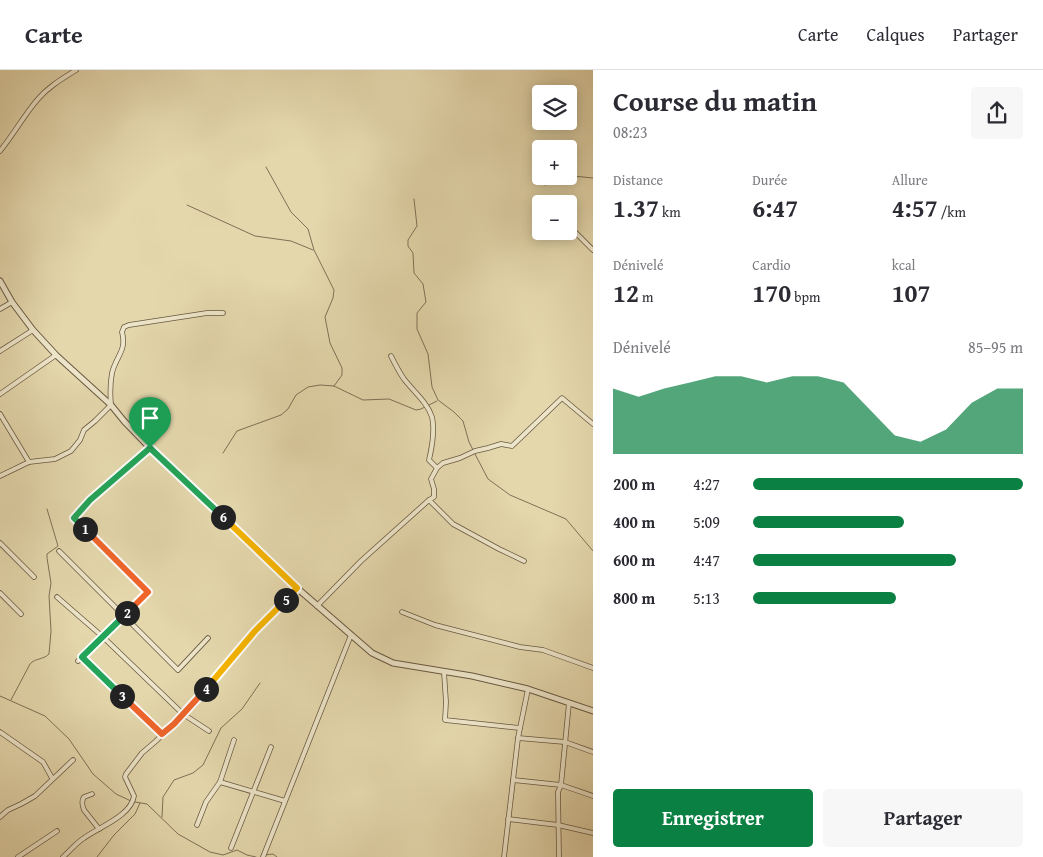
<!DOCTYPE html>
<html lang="fr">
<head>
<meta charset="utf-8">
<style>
	:root { --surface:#fff; --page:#f7f7f7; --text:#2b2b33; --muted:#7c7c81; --line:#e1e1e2; --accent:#0b8043 }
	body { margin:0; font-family:"Gentium Book Plus",serif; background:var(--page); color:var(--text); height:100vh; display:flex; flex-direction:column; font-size:19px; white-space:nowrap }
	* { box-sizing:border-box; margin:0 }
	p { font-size:16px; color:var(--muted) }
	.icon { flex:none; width:28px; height:28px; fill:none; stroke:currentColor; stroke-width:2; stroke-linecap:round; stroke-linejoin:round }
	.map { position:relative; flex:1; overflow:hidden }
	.side { display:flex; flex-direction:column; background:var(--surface); width:450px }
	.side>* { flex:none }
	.buttons { position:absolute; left:532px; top:15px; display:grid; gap:10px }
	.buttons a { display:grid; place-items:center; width:45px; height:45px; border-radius:5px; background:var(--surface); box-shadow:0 2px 12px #0003; font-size:25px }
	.pin { position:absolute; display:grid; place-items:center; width:42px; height:42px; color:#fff; margin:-51px -21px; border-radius:50% 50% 50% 0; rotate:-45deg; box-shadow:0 0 5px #0007 }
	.pin .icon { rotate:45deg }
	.km { position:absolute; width:25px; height:25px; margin:-12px; border-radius:50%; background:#222; color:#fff; font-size:14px; line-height:25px; text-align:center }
	.round { display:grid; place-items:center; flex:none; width:52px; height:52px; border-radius:5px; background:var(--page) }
	.overview { display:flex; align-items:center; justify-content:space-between; height:85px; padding:0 20px }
	h1 { font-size:28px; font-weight:800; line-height:38px }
	.metrics { display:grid; grid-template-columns:repeat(3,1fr); gap:8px; height:85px; padding:5px 20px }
	.metrics div { display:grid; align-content:center }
	.metrics b { font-size:25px; font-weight:800 }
	.metrics small { font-size:14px; font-weight:400 }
	.metrics p { font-size:14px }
	.chart { height:140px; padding:10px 20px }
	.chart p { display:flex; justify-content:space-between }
	.chart svg { width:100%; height:90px; margin-top:5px; fill:var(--accent); opacity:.7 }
	.button { display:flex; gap:10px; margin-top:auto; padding:10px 20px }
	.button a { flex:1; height:58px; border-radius:5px; background:var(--accent); color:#fff; font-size:20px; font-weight:800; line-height:58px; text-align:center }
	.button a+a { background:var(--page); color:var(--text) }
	ul { padding:0 20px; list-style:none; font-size:16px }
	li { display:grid; grid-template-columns:80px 60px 1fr; align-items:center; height:38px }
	li i { height:12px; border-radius:6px; background:var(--accent) }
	header { display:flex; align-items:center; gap:30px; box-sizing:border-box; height:70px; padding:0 25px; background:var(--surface); border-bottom:1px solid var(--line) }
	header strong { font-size:24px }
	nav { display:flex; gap:28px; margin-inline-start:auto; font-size:18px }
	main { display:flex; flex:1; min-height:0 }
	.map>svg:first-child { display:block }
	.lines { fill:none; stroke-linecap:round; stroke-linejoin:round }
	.stream { stroke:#807056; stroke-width:1 }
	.minor-casing { stroke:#685842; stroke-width:5.5 }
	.tertiary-casing { stroke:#685842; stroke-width:7 }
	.minor { stroke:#ede5c9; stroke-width:4 }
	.tertiary { stroke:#ede5c9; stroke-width:5 }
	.split-1-casing { stroke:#fff; stroke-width:10 }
	.split-2-casing { stroke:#fff; stroke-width:10 }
	.split-3-casing { stroke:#fff; stroke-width:10 }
	.split-4-casing { stroke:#fff; stroke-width:10 }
	.split-5-casing { stroke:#fff; stroke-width:10 }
	.split-6-casing { stroke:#fff; stroke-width:10 }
	.split-7-casing { stroke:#fff; stroke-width:10 }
	.split-1 { stroke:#22a559; stroke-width:6 }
	.split-2 { stroke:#f0652b; stroke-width:6 }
	.split-3 { stroke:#22a559; stroke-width:6 }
	.split-4 { stroke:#f0652b; stroke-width:6 }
	.split-5 { stroke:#f5b400; stroke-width:6 }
	.split-6 { stroke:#f5b400; stroke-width:6 }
	.split-7 { stroke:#22a559; stroke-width:6 }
</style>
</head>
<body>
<header>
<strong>Carte</strong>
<nav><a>Carte</a><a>Calques</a><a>Partager</a></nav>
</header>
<main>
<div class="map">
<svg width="593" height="787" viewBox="0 0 593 787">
	<rect width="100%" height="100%" fill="#e4d7ac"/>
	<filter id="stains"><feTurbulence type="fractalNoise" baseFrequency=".004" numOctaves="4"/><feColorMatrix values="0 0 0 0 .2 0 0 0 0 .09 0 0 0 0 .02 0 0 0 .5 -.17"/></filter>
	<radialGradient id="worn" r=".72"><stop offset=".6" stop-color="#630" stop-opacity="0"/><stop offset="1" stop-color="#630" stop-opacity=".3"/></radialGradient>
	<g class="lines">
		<g class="stream">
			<polyline points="266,97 291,142 308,159 314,180 334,220 333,228 325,247 330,273 342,298 342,305 334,316"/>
			<polyline points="545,115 573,106 593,108"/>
			<polyline points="414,129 417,156 408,170 408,176 413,183 414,203 423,214 426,232 417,243 417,259 428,284 432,317 438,330 454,342 463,351 469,372 473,380"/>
			<polyline points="187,135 255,166 291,171 313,180"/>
			<polyline points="223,383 237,361 281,345 288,339 296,325 308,317 320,315 334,316 363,330 389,329 416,340 421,339 437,331"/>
			<polyline points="475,384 488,409 510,425 566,449 593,481"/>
			<polyline points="0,626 45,646 69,669 93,704 116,724 131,731"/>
			<path d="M11,630l19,-36c5,-6 13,-4 19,-10l2,-23 -2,-35 2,-13 -4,-25v-4l11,-8 -11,-37"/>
			<polyline points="135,732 147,734 178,764 210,782 223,785 237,780 247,785 256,787"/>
			<polyline points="162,747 163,727 174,710 193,703 203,695 221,658 242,639 260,613"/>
			<polyline points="265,785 273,784 277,787"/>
			<polyline points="97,787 114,765 135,744 140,733"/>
		</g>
		<g class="minor-casing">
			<g id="minor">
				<path d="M0,81c14,-17 24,-36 38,-52 10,-12 24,-20 38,-29"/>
				<polyline points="542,129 547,134"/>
				<polyline points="569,156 593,180"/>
				<polyline points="0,239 12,232"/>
				<polyline points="0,281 33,260"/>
				<path d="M391,286c4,8 8,16 13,23 10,13 23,23 28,38 3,13 0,30 -3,43l8,8 -6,11 3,10v8l-5,3"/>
				<polyline points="0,324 56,285"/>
				<polyline points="0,344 29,392"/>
				<polyline points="437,398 443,393 460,388 475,381 488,378 501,374 512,376 562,328 593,354"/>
				<path d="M0,406l29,-14 26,-3 16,-8 9,-11 4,-10 11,-9 16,-16c-1,-11 -1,-21 1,-32 4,-17 15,-22 10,-41l2,-5 5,-2 78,-12h16"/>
				<polyline points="0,473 34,507"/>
				<polyline points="59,481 178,600 208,568"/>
				<polyline points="0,523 21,544"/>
				<polyline points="57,527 103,567 183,644 209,661"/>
				<polyline points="317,536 361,491 429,430 453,454 499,479 524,491"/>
				<polyline points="402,542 435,555 520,577 543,580 593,598"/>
				<polyline points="82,587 162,665"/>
				<polyline points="78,591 148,522 74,448 90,430 150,378"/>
				<polyline points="444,602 446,632 445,650 520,658"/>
				<polyline points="0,662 43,692 52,708"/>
				<polyline points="518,668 565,672 593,682"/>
				<polyline points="513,710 561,715 593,726"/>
				<polyline points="220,712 285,731"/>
				<path d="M92,724l-8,3c-3,4 -2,8 0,13l15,19"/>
				<polyline points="0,747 8,740 21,734 35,726 73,690"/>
				<polyline points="508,749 558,755 593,763"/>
				<polyline points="197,755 206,732 220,712 234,670"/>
				<polyline points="231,778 271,677"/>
				<polyline points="18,787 57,761"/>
				<path d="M63,787c7,-6 13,-14 21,-19 15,-11 47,-22 50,-42l-9,-19 1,-3 16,-21 14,-12 27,-27 23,-24 49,-59 42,-43"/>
				<polyline points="263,787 351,565"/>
				<polyline points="504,787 518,668 528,619"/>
				<polyline points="559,787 558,722 561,715 569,633"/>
			</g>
		</g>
		<g class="tertiary-casing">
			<polyline id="tertiary" points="0,211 12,232 33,260 56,285 111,335 124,351 150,378 297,518 372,583 393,593 472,606 528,619 593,641"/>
		</g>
		<use href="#minor" class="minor"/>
		<use href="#tertiary" class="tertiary"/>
	</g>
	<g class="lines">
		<g class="split-1-casing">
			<polyline id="split-1" points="85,459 74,448 90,430 150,378"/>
		</g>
		<g class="split-2-casing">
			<polyline id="split-2" points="85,459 148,522 127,543"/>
		</g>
		<g class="split-3-casing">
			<polyline id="split-3" points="122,626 82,587 127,543"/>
		</g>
		<g class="split-4-casing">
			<polyline id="split-4" points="122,626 162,664 174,654 206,619"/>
		</g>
		<g class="split-5-casing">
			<polyline id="split-5" points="206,619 255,561 286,530"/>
		</g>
		<g class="split-6-casing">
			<polyline id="split-6" points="223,447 297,518 286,530"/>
		</g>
		<g class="split-7-casing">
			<polyline id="split-7" points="150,378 223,447"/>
		</g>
		<use href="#split-1" class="split-1"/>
		<use href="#split-2" class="split-2"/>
		<use href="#split-3" class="split-3"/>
		<use href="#split-4" class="split-4"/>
		<use href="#split-5" class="split-5"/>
		<use href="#split-6" class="split-6"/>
		<use href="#split-7" class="split-7"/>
	</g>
	<rect width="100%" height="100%" filter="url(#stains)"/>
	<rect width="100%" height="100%" fill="url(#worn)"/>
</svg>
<div class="buttons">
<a><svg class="icon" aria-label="layers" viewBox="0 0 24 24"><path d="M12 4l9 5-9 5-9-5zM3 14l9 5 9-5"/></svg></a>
<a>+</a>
<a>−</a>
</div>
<div class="pin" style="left:150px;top:378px;background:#1e9e55"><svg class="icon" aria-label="arrive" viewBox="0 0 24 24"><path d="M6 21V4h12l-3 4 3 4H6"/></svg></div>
<b class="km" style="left:85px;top:459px">1</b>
<b class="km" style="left:127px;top:543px">2</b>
<b class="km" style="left:122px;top:626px">3</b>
<b class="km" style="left:206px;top:619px">4</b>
<b class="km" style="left:286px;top:530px">5</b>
<b class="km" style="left:223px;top:447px">6</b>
</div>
<section class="side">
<div class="overview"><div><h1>Course du matin</h1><p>08:23</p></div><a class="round"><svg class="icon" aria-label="share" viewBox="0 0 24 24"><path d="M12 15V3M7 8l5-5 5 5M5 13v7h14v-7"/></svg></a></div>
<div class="metrics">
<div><p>Distance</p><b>1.37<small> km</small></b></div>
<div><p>Durée</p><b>6:47</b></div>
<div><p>Allure</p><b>4:57<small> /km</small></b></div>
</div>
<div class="metrics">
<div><p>Dénivelé</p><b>12<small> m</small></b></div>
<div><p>Cardio</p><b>170<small> bpm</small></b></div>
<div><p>kcal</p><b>107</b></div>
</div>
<div class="chart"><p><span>Dénivelé</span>85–95 m</p>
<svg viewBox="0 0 160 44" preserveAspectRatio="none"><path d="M0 44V12L10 16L20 12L30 9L40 6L50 6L60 9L70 6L80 6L90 9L100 22L110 35L120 38L130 32L140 19L150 12L160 12V44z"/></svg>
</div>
<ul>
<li><b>200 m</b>4:27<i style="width:100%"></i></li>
<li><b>400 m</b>5:09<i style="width:56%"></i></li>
<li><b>600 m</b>4:47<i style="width:75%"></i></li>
<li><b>800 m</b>5:13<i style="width:53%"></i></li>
</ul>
<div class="button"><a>Enregistrer</a><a>Partager</a></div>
</section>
</main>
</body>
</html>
